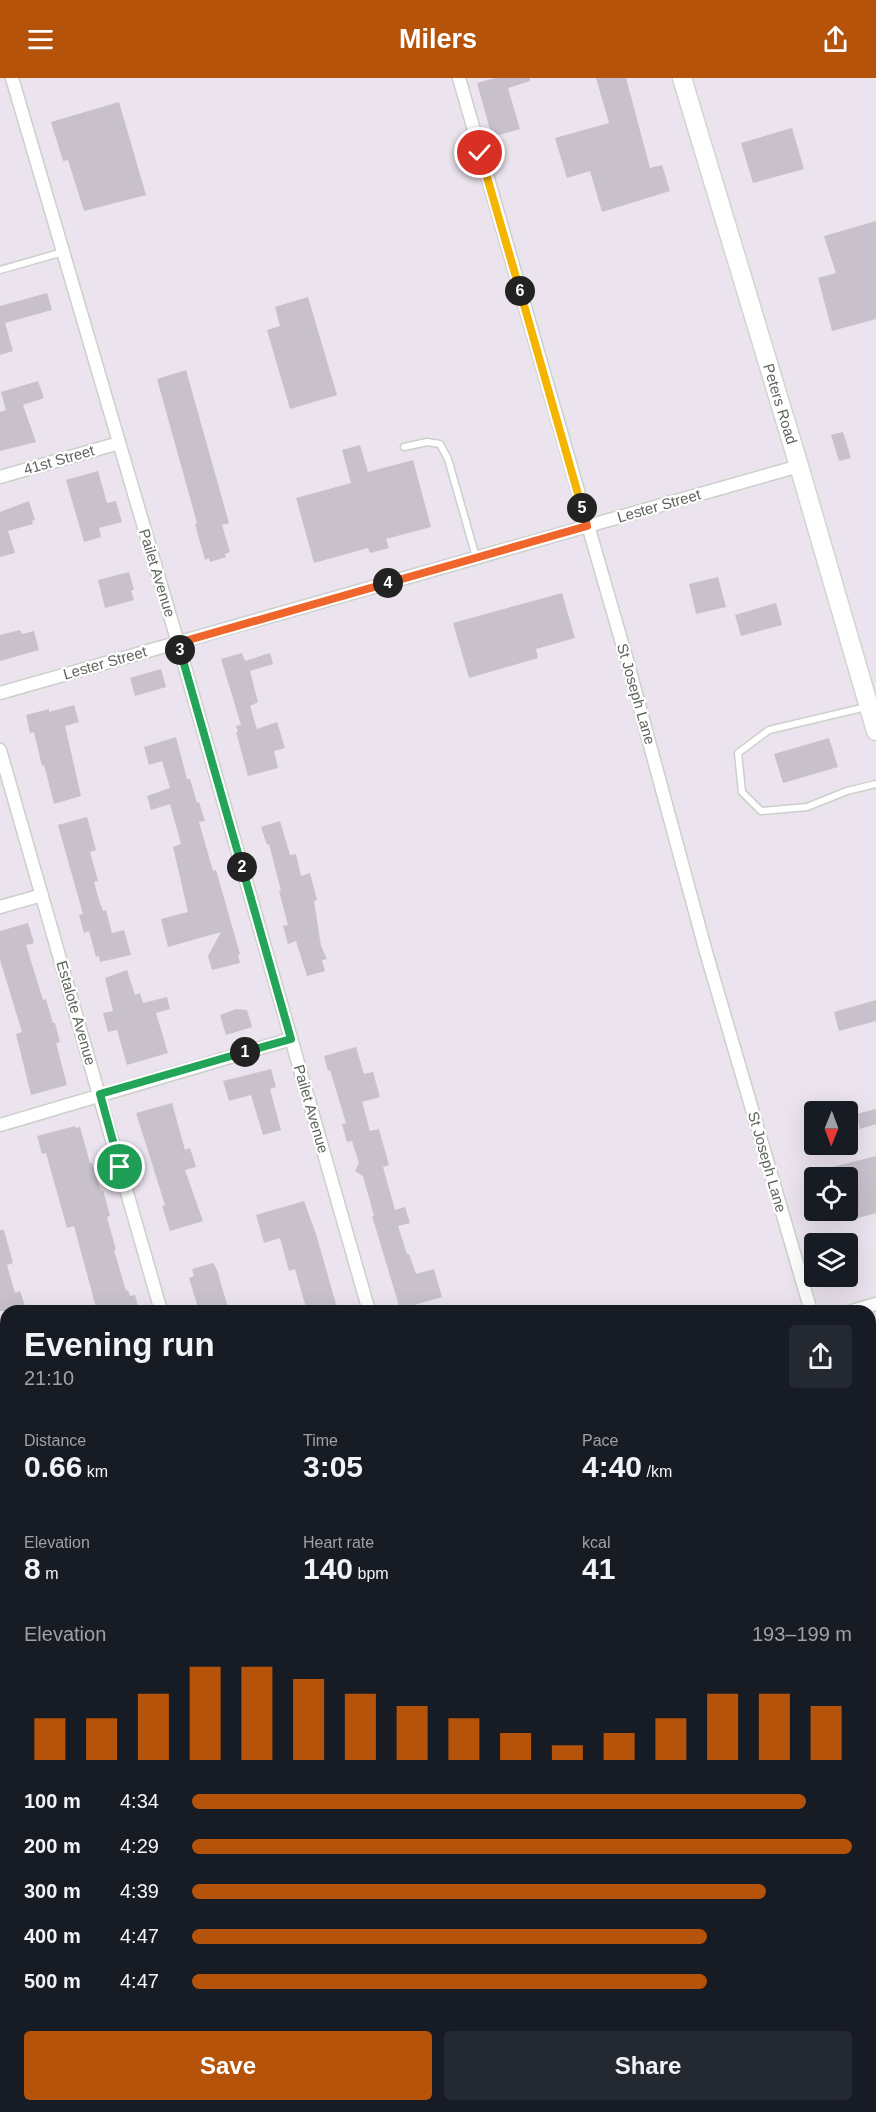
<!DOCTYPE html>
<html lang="en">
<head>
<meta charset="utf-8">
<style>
	:root { --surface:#171b24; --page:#242831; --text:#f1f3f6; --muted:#9ea1a6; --accent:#b45309 }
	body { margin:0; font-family:Helvetica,sans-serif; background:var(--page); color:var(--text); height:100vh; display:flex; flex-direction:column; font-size:22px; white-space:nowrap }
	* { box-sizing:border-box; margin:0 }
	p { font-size:20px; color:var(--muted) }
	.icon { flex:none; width:33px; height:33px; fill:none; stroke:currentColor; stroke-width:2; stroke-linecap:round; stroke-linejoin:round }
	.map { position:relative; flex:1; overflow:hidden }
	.side { position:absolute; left:0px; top:1227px; width:876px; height:807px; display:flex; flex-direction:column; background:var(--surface); border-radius:18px 18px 0 0; box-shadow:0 6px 24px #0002 }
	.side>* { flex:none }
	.needle { width:39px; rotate:181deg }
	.fabs { position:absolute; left:804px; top:1023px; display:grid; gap:12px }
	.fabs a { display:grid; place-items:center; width:54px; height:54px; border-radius:6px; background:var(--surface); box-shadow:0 6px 24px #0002; font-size:30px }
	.pin { position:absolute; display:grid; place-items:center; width:51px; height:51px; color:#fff; margin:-26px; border:3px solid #fff; border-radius:50%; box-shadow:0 2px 6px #0007 }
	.km { position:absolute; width:30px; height:30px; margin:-15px; border-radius:50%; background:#222; color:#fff; font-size:16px; line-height:30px; text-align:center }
	.round { display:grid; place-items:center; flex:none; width:63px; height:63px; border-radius:6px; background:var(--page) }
	.head { display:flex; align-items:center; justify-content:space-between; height:102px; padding:0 24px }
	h1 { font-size:33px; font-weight:600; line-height:45px }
	.stats { display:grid; grid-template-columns:repeat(3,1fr); gap:9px; height:102px; padding:6px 24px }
	.stats div { display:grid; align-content:center }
	.stats b { font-size:30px; font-weight:600 }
	.stats small { font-size:16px; font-weight:400 }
	.stats p { font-size:16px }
	.chart { height:168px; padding:12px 24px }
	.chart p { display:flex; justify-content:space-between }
	.chart svg { width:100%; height:108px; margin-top:6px; stroke:var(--accent); stroke-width:6 }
	.primary-button { display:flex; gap:12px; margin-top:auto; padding:12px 24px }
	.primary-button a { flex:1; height:69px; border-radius:6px; background:var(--accent); color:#fff; font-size:24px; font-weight:600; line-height:69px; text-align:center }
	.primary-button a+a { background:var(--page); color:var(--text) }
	ul { padding:0 24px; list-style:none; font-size:20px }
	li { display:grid; grid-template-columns:96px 72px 1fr; align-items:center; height:45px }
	li i { height:15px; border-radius:8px; background:var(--accent) }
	header { display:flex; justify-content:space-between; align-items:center; height:78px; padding:0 24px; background:var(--accent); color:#fff; font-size:27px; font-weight:600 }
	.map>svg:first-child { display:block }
	.building { fill:#c8c1cb }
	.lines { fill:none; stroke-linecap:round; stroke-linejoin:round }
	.service-casing { stroke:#ccd0ca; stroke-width:9 }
	.minor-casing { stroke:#ccd0ca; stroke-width:15 }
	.secondary-casing { stroke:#d1d6ce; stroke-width:21 }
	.service { stroke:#fff; stroke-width:6 }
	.minor { stroke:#fff; stroke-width:12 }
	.secondary { stroke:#fff; stroke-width:18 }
	.split-1-casing { stroke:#fff; stroke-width:12 }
	.split-2-casing { stroke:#fff; stroke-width:12 }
	.split-3-casing { stroke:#fff; stroke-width:12 }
	.split-4-casing { stroke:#fff; stroke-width:12 }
	.split-5-casing { stroke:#fff; stroke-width:12 }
	.split-6-casing { stroke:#fff; stroke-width:12 }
	.split-7-casing { stroke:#fff; stroke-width:12 }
	.split-1 { stroke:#22a559; stroke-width:8 }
	.split-2 { stroke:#22a559; stroke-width:8 }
	.split-3 { stroke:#22a559; stroke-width:8 }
	.split-4 { stroke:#f0652b; stroke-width:8 }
	.split-5 { stroke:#f0652b; stroke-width:8 }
	.split-6 { stroke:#f5b400; stroke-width:8 }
	.split-7 { stroke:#f5b400; stroke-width:8 }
	.labels { text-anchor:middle; stroke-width:4.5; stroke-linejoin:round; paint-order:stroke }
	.street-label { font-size:15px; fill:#5f635b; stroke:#fff }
</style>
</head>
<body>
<header><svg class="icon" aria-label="menu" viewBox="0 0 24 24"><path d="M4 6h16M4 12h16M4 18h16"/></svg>Milers<svg class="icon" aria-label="share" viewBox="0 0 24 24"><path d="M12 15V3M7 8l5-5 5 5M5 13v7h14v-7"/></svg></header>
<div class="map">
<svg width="876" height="2034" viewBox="0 0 876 2034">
	<rect width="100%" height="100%" fill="#ebe3ed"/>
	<g class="building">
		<polygon points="495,0 530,0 530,3 508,10 520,51 492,59 477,5"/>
		<polygon points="596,0 626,0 650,90 662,87 670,113 602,134 590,93 567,100 555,60 609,45"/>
		<polygon points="119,24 146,117 84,133 68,82 63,83 51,44"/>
		<polygon points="792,50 804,91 753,105 741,65"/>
		<polygon points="876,143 876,241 832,253 818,200 836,195 824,158"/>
		<polygon points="47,215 52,232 5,245 13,273 0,277 0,228"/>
		<polygon points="308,219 337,317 290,331 267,252 280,248 275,229"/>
		<polygon points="186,292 229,445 222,447 230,474 225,476 226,479 210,484 209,480 205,482 195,446 197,445 157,301"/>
		<polygon points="38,303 44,320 23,327 36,364 0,373 0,334 6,332 1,314"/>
		<polygon points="843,354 851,380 839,383 831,357"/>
		<polygon points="360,367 368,394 413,382 431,449 386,461 389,470 370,475 368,470 314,485 296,420 351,405 342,372"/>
		<polygon points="98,393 107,425 116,423 122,444 99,450 101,459 84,464 66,402"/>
		<polygon points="29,423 35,442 32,443 33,446 8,453 15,475 0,479 0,434"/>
		<polygon points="129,494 134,512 131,513 134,522 105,530 98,502"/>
		<polygon points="718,499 726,529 696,536 689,506"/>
		<polygon points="562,515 575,560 536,571 538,580 469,600 453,545"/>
		<polygon points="776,525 782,547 741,558 735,537"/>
		<polygon points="20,552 22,556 34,553 39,572 0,583 0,557"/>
		<polygon points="242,575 245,583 270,575 273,586 250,593 258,624 250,628 257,651 277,644 285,670 274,673 278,690 248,698 236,654 238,654 236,648 241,647 221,581"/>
		<polygon points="161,591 166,609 135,618 130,600"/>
		<polygon points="74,627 79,644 65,648 81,718 54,726 44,687 42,688 34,654 30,655 26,637 49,631 49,634"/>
		<polygon points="176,659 187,701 190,701 197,725 199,724 205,743 199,744 213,793 216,792 240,876 238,877 240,885 212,892 208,878 221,854 168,869 161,841 188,834 173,769 181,766 170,726 151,732 147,718 170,710 162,683 149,687 144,669"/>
		<polygon points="829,660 838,689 783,705 774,676"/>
		<polygon points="87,739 96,772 90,774 98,803 94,804 99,822 103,833 106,832 112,855 124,852 131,877 100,884 99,878 96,879 89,853 84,855 79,837 83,836 58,747"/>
		<polygon points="280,743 290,777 296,776 301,798 310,795 317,822 314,823 321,868 327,881 322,882 325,893 307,898 296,863 288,866 283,848 288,847 279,813 281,813 269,766 267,767 261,749"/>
		<polygon points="28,845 34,865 26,867 43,922 46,921 53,945 55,945 60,964 56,965 67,1007 31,1017 16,956 22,954 0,882 0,853"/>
		<polygon points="127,892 135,917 140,915 143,925 167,919 170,931 156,935 168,975 127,987 117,952 108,954 103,935 113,933 105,900"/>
		<polygon points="876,922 876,943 839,953 834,934"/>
		<polygon points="236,931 247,932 252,949 226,957 220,937"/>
		<polygon points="356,969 364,996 373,994 380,1019 362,1024 370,1053 379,1051 389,1087 383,1089 395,1132 405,1129 410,1145 398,1148 407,1176 409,1176 416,1196 434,1191 442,1219 400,1231 372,1138 374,1138 363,1098 355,1093 359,1085 352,1063 347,1064 342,1046 346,1045 330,992 328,993 324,978"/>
		<polygon points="271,991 276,1009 270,1011 281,1052 263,1057 251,1017 229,1023 223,1003"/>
		<polygon points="172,1025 185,1072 190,1070 196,1089 185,1092 203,1143 170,1153 162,1128 165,1127 136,1035"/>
		<polygon points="876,1031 876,1046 860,1051 856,1036"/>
		<polygon points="75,1048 76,1050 80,1049 90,1085 92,1085 101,1113 103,1112 110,1138 107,1139 116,1172 114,1172 126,1213 128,1212 130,1218 135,1217 138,1229 124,1233 97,1233 74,1148 67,1150 46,1075 42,1076 37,1058"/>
		<polygon points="876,1078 876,1135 848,1143 848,1100 809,1100 808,1095"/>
		<polygon points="304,1123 316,1156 338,1233 307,1233 295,1191 289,1193 280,1160 264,1165 256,1137"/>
		<polygon points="0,1152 4,1152 13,1185 7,1187 15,1215 20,1213 26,1231 18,1233 0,1233"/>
		<polygon points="213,1185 217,1192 229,1233 199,1233 189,1200 194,1198 192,1191"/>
	</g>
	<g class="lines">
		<g class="service-casing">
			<g id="service">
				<polyline points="0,192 63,174"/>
				<polyline points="404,369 427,364 440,366 448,381 476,479"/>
				<polyline points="866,629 769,652 738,675 742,714 761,733 807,729 847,713 876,706"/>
			</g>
		</g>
		<g class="minor-casing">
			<g id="minor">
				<polyline points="12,0 178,565 369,1233"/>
				<polyline points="459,0 628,586 706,874 811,1233"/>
				<polyline points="0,399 119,365"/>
				<polyline points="0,615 799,388"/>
				<polyline points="0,672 161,1233"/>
				<polyline points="0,829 42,817"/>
				<polyline points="0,1047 291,961"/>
				<polyline points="852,1233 876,1226"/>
				<polyline points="0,1392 6,1414"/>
				<polyline points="870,1446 876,1468"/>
				<polyline points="0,1474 6,1473"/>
				<polyline points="0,1908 6,1907"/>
				<polyline points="183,2028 185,2034"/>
				<polyline points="390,2028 392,2034"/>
				<polyline points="599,2028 601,2034"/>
				<polyline points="0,2033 1,2034"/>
			</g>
		</g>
		<g class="secondary-casing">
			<polyline id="secondary" points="682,0 799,388 876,653"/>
		</g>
		<use href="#service" class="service"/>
		<use href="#minor" class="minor"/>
		<use href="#secondary" class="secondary"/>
	</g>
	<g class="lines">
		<g class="split-1-casing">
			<polyline id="split-1" points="120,1089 100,1016 245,974"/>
		</g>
		<g class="split-2-casing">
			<polyline id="split-2" points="242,789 291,961 245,974"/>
		</g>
		<g class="split-3-casing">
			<polyline id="split-3" points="180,572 242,789"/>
		</g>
		<g class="split-4-casing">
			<polyline id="split-4" points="180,572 178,565 388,505"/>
		</g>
		<g class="split-5-casing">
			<polyline id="split-5" points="388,505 587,448 582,430"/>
		</g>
		<g class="split-6-casing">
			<polyline id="split-6" points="520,213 582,430"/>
		</g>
		<g class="split-7-casing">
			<polyline id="split-7" points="480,75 520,213"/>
		</g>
		<use href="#split-1" class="split-1"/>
		<use href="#split-2" class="split-2"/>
		<use href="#split-3" class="split-3"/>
		<use href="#split-4" class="split-4"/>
		<use href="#split-5" class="split-5"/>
		<use href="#split-6" class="split-6"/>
		<use href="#split-7" class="split-7"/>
	</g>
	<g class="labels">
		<g class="street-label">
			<text transform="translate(780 326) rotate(73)" y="5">Peters Road</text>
			<text transform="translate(59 382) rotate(-16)" y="5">41st Street</text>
			<text transform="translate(659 428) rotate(-16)" y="5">Lester Street</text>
			<text transform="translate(157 495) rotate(73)" y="5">Pailet Avenue</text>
			<text transform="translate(105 585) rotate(-16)" y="5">Lester Street</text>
			<text transform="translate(636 616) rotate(74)" y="5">St Joseph Lane</text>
			<text transform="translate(76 935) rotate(74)" y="5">Estalote Avenue</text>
			<text transform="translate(311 1031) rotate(74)" y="5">Pailet Avenue</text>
			<text transform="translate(767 1084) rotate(74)" y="5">St Joseph Lane</text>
		</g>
	</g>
</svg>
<div class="fabs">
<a><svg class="needle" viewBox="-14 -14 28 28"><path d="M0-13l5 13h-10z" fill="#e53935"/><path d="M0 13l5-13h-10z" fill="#9ea1a6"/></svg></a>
<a><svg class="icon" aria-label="locate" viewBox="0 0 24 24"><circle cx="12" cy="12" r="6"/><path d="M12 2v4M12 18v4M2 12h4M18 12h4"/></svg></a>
<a><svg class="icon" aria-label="layers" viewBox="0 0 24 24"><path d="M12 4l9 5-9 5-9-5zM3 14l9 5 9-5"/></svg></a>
</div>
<div class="pin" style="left:120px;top:1089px;background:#1e9e55"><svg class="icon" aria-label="arrive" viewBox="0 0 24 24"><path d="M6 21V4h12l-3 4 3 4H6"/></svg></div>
<div class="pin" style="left:480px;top:75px;background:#d93025"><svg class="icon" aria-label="check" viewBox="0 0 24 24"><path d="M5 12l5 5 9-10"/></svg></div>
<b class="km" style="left:245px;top:974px">1</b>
<b class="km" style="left:242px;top:789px">2</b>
<b class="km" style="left:180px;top:572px">3</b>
<b class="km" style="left:388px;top:505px">4</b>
<b class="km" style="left:582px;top:430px">5</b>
<b class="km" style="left:520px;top:213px">6</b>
<section class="side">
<div class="head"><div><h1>Evening run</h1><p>21:10</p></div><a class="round"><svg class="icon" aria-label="share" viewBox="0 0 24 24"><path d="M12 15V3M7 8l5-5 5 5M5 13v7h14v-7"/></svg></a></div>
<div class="stats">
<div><p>Distance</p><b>0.66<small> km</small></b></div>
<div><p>Time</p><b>3:05</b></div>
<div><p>Pace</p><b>4:40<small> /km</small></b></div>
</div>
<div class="stats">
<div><p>Elevation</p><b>8<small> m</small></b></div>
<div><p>Heart rate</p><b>140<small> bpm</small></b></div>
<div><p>kcal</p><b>41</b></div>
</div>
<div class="chart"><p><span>Elevation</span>193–199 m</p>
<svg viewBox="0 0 160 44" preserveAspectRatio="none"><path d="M5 44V27M15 44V27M25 44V17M35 44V6M45 44V6M55 44V11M65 44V17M75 44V22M85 44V27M95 44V33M105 44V38M115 44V33M125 44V27M135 44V17M145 44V17M155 44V22"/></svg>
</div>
<ul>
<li><b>100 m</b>4:34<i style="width:93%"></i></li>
<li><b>200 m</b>4:29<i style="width:100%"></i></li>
<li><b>300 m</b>4:39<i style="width:87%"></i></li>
<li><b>400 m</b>4:47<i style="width:78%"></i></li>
<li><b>500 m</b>4:47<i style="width:78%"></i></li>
</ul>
<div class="primary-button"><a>Save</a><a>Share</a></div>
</section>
</div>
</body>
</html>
